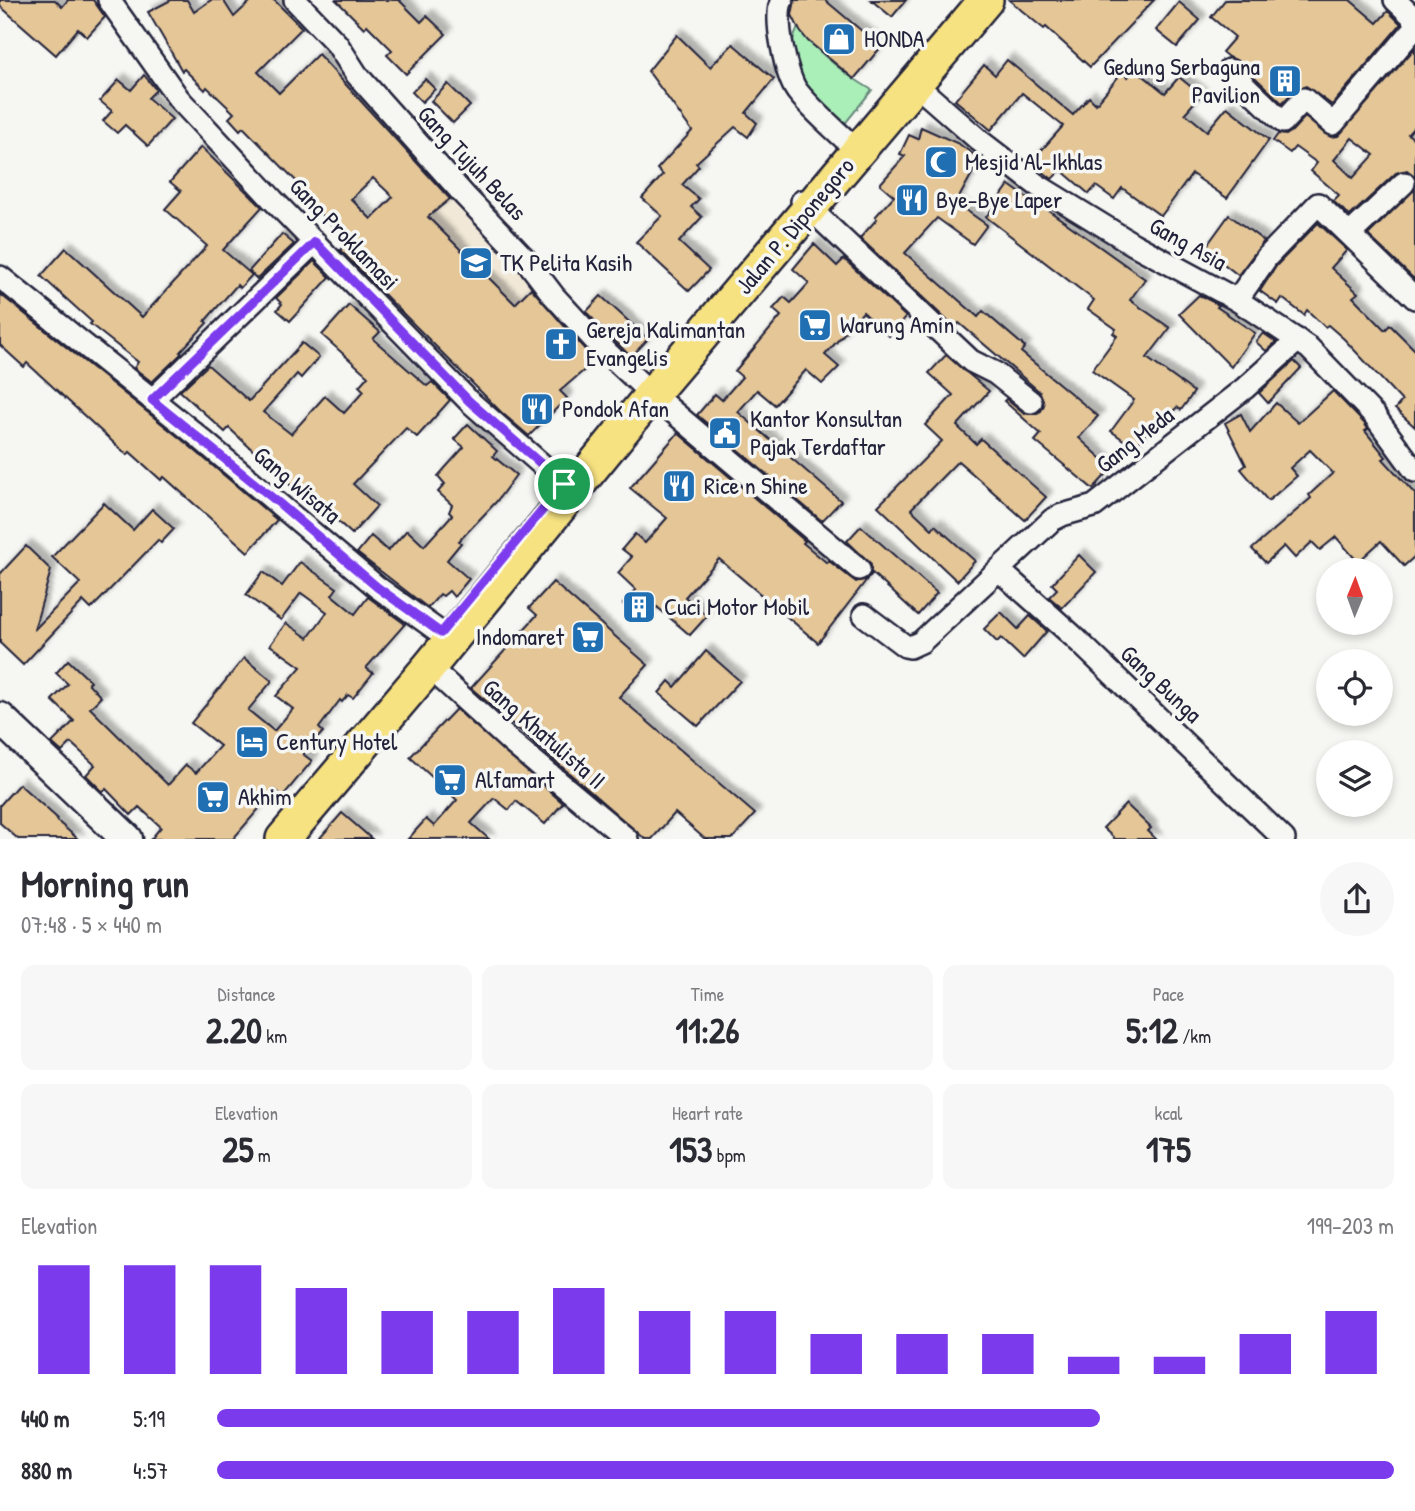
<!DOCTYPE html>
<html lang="en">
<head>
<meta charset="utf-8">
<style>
	:root { --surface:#fff; --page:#f7f7f7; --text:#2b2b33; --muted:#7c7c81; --accent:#7c3aed }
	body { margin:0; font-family:"Patrick Hand",sans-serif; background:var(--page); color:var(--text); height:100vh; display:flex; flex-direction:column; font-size:26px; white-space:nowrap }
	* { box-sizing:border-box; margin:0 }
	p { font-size:23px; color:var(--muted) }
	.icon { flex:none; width:38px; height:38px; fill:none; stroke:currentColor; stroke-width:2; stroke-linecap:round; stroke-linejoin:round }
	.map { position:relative; height:839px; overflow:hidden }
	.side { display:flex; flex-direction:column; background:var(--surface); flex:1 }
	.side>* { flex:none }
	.needle { width:46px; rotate:1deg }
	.buttons { position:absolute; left:1316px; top:558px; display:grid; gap:14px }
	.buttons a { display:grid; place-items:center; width:77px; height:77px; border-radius:50%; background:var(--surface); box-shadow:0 4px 10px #0003; font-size:35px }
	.pin { position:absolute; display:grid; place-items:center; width:60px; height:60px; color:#fff; margin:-30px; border:4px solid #fff; border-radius:50%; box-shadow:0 2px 7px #0007 }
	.round { display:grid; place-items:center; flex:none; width:74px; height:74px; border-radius:37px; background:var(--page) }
	.summary { display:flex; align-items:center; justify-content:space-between; height:119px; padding:0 21px }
	h1 { font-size:38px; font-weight:800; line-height:52px }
	.figures { display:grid; grid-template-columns:repeat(3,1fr); gap:10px; height:119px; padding:7px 21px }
	.figures div { display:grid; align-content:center; border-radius:14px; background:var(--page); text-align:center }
	.figures b { font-size:35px; font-weight:800 }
	.figures small { font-size:19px; font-weight:400 }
	.figures p { font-size:19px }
	.chart { height:196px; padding:14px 21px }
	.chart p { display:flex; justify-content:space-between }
	.chart svg { width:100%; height:126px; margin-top:7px; stroke:var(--accent); stroke-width:6 }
	ul { padding:0 21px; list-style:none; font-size:23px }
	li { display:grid; grid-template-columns:112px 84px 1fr; align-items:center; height:52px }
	li i { height:18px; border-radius:9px; background:var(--accent) }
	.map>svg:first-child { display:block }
	.built { fill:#f1e8d7 }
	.green { fill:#aaeeb8; stroke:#66887a; stroke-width:2 }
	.building { fill:#e4c697; stroke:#22223b; stroke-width:2; fill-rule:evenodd; filter:url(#shadow) }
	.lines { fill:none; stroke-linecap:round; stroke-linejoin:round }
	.street-casing { stroke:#22223b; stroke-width:26 }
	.secondary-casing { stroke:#22223b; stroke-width:35 }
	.primary-casing { stroke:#22223b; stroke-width:38 }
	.street { stroke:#f6f6f2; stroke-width:21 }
	.secondary { stroke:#f6f6f2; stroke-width:30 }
	.primary { stroke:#f7e281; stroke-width:33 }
	.route-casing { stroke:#fff; stroke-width:14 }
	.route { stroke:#7c3aed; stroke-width:9 }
	.labels { text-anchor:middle; stroke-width:7; stroke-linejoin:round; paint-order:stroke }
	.poi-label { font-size:24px; fill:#22223b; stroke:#f6f6f2; text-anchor:start }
	.street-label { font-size:24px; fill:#22223b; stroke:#f6f6f2 }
</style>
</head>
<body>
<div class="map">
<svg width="1415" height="839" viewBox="0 0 1415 839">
	<defs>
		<filter id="shadow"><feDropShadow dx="6" dy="-6" stdDeviation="2" flood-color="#0004"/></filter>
	</defs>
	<rect width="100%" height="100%" fill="#f6f6f2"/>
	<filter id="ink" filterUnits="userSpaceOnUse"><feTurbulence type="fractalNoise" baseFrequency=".0143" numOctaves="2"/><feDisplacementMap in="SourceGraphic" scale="14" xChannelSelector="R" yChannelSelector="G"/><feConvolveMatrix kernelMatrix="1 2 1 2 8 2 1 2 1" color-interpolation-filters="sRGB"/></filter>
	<g filter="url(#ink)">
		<polygon class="built" points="435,177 538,283 495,324 397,207"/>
		<path class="green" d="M798,27c19,26 47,47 74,63l-29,36 -47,-47 -7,-29z"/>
		<g class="building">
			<polygon points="0,0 55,0 62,7 68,0 93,0 105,17 87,37 78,29 56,55 0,6"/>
			<path d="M171,0h16l7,12 17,-12h12l11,17 18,-17h22l28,28 -44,44 21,21 39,-39 132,145 -22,18 87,87 16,-16 64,73 -35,30 7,7 -38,38 -27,-23 -162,-163 8,-8 -48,-49 4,-4 -61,-62 -3,3 -11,-12 5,-5 -27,-26 -2,3 -21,-21 -2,2 -34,-59zM373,178l20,19 -22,22 -20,-20z"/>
			<polygon points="336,0 399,0 421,22 427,16 446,34 406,74 387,55 392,50 367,25 364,28"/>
			<polygon points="795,0 825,0 881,47 854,79 808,41 800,31 792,15"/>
			<polygon points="871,0 906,0 892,17"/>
			<polygon points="1009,0 1154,0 1090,67 1046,27 1044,29"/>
			<polygon points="1225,0 1350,0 1377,23 1388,11 1401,24 1332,105 1306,86 1295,90 1282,103 1238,61 1228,57 1222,52 1235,37 1211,17"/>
			<polygon points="1179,2 1200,20 1177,47 1156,30"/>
			<polygon points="677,35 710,67 733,44 774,79 746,113 757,123 748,137 735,127 696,163 699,166 682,185 699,199 691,207 702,217 679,242 709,270 689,291 636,242 662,216 642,198 663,175 657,169 692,131 648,71"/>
			<path d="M1415,48v78l-7,8 7,6v37l-8,-7 -11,3 -46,43 -17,-15 6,-6 -28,-24 6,-8 -22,-16 -5,6 -17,-12 5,-7 8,1 6,-4 13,-14 20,17 6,3 7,-1zM1352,138l22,17 -21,23 -19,-18z"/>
			<polygon points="1007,60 1073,115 1089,97 1096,104 1122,72 1128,77 1135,69 1165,93 1179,77 1201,95 1185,113 1207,131 1227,107 1269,140 1227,198 1192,174 1161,216 1122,188 1114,199 1096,186 1089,194 1061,170 1052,179 1031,162 1063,126 1022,93 991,130 955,100 984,65 995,75"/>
			<polygon points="144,75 156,90 148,98 172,119 148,146 125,125 117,133 103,121 112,111 100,101 119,80 131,90"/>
			<polygon points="425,79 435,89 422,102 412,92"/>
			<polygon points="448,84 470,106 453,123 431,101"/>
			<polygon points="921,127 959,144 980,159 956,203 987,225 973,244 937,218 905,253 978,317 983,311 1025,347 1021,352 1098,416 1079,438 1112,468 1093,489 1035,441 1041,434 1004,401 1006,399 1023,413 1035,414 1041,411 1044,405 1040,392 959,323 955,328 860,238 877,219 875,217 894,196 880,184 905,156 900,154 909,135 918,139"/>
			<polygon points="201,147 262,207 223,250 252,275 240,288 237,285 205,321 207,323 180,352 182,353 152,382 134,368 138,362 90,324 92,322 41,276 66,248 142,317 207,246 165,209 181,191 170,182"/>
			<polygon points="1009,185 1040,207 1041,205 1145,279 1130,300 1170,328 1147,358 1194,392 1181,410 1177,407 1153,434 1148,430 1135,448 1111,431 1134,400 1092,370 1117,336 1113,333 1116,329 1088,309 1094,300 986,217"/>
			<polygon points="1415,189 1415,280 1368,235"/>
			<polygon points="1229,215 1264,241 1238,275 1216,258 1212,264 1200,255"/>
			<polygon points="1318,223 1347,250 1331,268 1358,293 1353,297 1385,330 1390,325 1415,350 1415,427 1395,409 1402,401 1344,339 1328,325 1325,327 1307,310 1304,315 1282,298 1278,304 1260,291 1277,265"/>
			<polygon points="282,234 294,244 257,279 249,271"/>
			<polygon points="814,244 837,266 844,259 906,317 889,336 863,312 825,355 839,367 822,384 806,370 775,405 757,390 738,412 841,501 822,521 697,415 715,394 722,400 742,377 735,371 781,316 773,309 784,297 791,303 809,283 793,269"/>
			<polygon points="314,261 330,277 290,321 277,310 282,304 276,298"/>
			<polygon points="0,294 186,443 277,520 248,552 164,477 161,480 130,452 127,455 27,363 24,367 0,345"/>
			<polygon points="1199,295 1219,305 1217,307 1255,333 1231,367 1179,314"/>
			<polygon points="601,296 648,339 631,357 586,312"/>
			<polygon points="349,305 380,332 373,339 427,386 432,382 450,400 417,437 406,428 353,484 377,506 352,534 320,505 316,509 229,428 225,432 180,391 208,365 249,401 302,343 319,357 301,378 297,374 263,412 291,434 325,396 344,413 364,391 359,386 368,376 322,335"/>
			<polygon points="1263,333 1276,342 1266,351 1256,342"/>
			<polygon points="946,355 989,391 957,426 976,444 981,439 1046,497 1025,520 958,461 911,509 932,529 935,525 975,561 957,581 878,506 942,441 925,425 953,395 929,373"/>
			<polygon points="1294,361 1301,368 1268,403 1259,393"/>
			<polygon points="1333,391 1364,423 1368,429 1365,431 1386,457 1383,459 1415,494 1415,556 1404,566 1381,541 1358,562 1336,537 1320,550 1312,542 1295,558 1284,546 1266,563 1252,549 1311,498 1309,495 1333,473 1310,450 1290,468 1297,476 1268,501 1241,469 1246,465 1225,423 1241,414 1250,432 1276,403 1298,423"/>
			<polygon points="468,424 497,451 493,456 516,475 496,502 459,541 461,543 447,560 469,579 454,597 449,591 443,596 440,594 428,608 357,553 371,536 388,551 407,530 424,546 452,515 449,512 452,505 438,492 445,484 438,476 464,447 454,439"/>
			<polygon points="678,433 805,541 803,543 827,563 829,561 856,582 868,578 818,643 719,559 685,597 707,616 690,635 657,607 643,622 623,604 636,590 618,573 632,557 622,549 635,534 645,543 667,518 630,488"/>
			<polygon points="104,503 133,530 152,509 174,529 161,543 158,540 91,609 83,601 23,665 0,643 0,574 26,546 51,570 34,630 80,583 52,557"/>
			<polygon points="861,526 937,593 918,615 872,573 870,577 871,564 847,541"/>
			<polygon points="1079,555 1096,572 1062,608 1049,597 1057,589 1052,584"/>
			<polygon points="300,562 337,588 332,595 355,614 368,597 405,624 366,668 373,673 353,698 348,695 342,702 340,700 319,728 323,732 303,754 312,761 283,796 275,790 233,839 151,839 161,827 139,807 131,815 106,789 103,792 86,775 95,765 71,743 62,752 52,743 74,721 52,700 68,684 56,673 68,660 90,681 88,683 101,697 90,708 168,785 186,765 196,773 220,746 191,723 244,658 272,681 248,710 274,731 293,709 276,696 301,667 270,645 286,623 308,638 327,612 301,593 281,620 246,595 263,572 282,586"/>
			<polygon points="553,582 648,665 619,697 755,814 732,839 705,839 675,813 652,839 645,839 471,688 537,615 529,608"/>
			<polygon points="1001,612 1018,629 1030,616 1047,631 1023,659 1001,638 997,642 984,629"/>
			<polygon points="706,651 740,681 698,726 659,693 669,681 675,687"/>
			<polygon points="456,709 563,803 545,824 516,801 509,810 494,798 471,823 489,839 408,839 426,819 434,826 457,800 410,757"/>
			<polygon points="19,784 57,818 56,820 78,839 18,839 0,823 0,805"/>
			<polygon points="1126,804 1151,828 1148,831 1156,839 1115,839 1103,828"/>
			<polygon points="342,813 372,839 319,839"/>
		</g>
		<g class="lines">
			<g class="street-casing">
				<g id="street">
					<polyline points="109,0 179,99 273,200 469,401 564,484"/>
					<polyline points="295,0 337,44 357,75 465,196 527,261 553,295 599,345 644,387"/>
					<path d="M782,0c-9,16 4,76 15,91 14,18 34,35 51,51"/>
					<polyline points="1395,0 1415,19"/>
					<polyline points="1229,70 1283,122 1304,99 1333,124 1415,28"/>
					<polyline points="915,84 980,141 1037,185 1133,244 1237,300 1309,348 1374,415 1415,471"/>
					<polyline points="802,201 971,361 995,373 1031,402"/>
					<polyline points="1350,234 1404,183"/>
					<polyline points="0,277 194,433 377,587 441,633"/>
					<polyline points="1237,300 1267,257 1318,204 1415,298"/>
					<polyline points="652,394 859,569"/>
					<polyline points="152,400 315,242"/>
					<polyline points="999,570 1073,636 1284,839"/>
					<polyline points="864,615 905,646 910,647 921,642 1052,520 1062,515 1094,506 1245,388 1298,340"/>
					<polyline points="429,667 512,743 627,839"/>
				</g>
			</g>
			<g class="secondary-casing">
				<polyline id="secondary" points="0,718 127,839"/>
			</g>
			<g class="primary-casing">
				<polyline id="primary" points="283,839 429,667 652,394 986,0"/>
			</g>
			<use href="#street" class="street"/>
			<use href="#secondary" class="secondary"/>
			<use href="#primary" class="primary"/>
		</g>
	</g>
	<g class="lines" filter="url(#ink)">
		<g class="route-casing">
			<polygon id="route" points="315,242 469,401 564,484 441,633 377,587 280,504 152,400"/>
		</g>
		<use href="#route" class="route"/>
	</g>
	<defs>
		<g id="shop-square" transform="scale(1.75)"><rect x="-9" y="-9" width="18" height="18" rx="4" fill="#1f6fb2" stroke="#f6f6f2"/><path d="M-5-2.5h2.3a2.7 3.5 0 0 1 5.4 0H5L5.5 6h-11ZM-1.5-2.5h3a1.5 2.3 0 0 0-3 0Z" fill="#fff"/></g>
		<g id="building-square" transform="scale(1.75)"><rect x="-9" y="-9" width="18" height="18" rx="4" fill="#1f6fb2" stroke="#f6f6f2"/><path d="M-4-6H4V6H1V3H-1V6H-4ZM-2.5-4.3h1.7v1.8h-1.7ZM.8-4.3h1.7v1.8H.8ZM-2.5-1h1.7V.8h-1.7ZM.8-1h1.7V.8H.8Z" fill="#fff"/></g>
		<g id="mosque-square" transform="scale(1.75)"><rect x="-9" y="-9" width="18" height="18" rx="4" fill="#1f6fb2" stroke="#f6f6f2"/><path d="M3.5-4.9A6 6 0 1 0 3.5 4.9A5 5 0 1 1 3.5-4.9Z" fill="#fff"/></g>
		<g id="restaurant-square" transform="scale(1.75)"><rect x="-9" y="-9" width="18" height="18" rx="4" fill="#1f6fb2" stroke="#f6f6f2"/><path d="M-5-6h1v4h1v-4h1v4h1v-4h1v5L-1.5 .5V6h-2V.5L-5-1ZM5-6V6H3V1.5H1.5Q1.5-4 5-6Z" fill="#fff"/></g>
		<g id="school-square" transform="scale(1.75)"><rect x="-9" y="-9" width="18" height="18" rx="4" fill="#1f6fb2" stroke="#f6f6f2"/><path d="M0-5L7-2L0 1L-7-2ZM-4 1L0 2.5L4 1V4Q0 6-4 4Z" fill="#fff"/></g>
		<g id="supermarket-square" transform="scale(1.75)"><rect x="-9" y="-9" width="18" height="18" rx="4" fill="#1f6fb2" stroke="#f6f6f2"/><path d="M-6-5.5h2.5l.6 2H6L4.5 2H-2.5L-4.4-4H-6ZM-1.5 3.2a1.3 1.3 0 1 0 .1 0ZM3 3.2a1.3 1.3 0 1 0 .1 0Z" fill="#fff"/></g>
		<g id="church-square" transform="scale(1.75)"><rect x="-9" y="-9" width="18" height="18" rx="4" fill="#1f6fb2" stroke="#f6f6f2"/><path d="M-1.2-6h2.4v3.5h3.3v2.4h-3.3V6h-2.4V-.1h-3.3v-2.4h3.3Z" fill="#fff"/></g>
		<g id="civic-square" transform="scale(1.75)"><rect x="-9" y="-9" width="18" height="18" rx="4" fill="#1f6fb2" stroke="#f6f6f2"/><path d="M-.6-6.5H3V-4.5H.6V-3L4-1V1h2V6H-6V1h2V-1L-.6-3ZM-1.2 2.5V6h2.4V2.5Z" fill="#fff"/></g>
		<g id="hotel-square" transform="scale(1.75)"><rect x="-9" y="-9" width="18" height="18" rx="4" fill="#1f6fb2" stroke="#f6f6f2"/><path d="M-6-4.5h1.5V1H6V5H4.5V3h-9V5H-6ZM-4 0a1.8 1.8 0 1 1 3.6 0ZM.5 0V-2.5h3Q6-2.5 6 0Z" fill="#fff"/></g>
	</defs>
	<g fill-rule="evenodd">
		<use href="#shop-square" x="839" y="39"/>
		<use href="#building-square" x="1285" y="81"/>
		<use href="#mosque-square" x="941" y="162"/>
		<use href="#restaurant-square" x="912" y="200"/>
		<use href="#school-square" x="476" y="263"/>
		<use href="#supermarket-square" x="815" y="325"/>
		<use href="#church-square" x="561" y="344"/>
		<use href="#restaurant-square" x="537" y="409"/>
		<use href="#civic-square" x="725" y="433"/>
		<use href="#restaurant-square" x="679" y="486"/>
		<use href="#building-square" x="639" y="607"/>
		<use href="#supermarket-square" x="588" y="637"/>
		<use href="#hotel-square" x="252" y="742"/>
		<use href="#supermarket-square" x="450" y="780"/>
		<use href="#supermarket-square" x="213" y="797"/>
	</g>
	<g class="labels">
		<g class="poi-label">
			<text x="864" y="47">HONDA</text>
			<text x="1260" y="75" text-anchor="end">Gedung Serbaguna<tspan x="1260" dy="28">Pavilion</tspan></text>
			<text x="965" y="170">Mesjid Al-Ikhlas</text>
			<text x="936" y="208">Bye-Bye Laper</text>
			<text x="500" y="271">TK Pelita Kasih</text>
			<text x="840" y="333">Warung Amin</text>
			<text x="586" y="338">Gereja Kalimantan<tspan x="586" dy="28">Evangelis</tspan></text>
			<text x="562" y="417">Pondok Afan</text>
			<text x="750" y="427">Kantor Konsultan<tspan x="750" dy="28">Pajak Terdaftar</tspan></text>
			<text x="704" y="494">Rice n Shine</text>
			<text x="664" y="615">Cuci Motor Mobil</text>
			<text x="564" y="645" text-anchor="end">Indomaret</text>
			<text x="276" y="750">Century Hotel</text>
			<text x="475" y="788">Alfamart</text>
			<text x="238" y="805">Akhim</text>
		</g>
		<g class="street-label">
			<text transform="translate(472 163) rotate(47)" y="8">Gang Tujuh Belas</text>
			<text transform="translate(795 226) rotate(-50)" y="8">Jalan P. Diponegoro</text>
			<text transform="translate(344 234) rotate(46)" y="8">Gang Proklamasi</text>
			<text transform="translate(1188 244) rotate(29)" y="8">Gang Asia</text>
			<text transform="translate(1135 440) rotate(-38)" y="8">Gang Meda</text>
			<text transform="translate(297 485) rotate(40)" y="8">Gang Wisata</text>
			<text transform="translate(1161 684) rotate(43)" y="8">Gang Bunga</text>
			<text transform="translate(544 734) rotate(41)" y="8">Gang Khatulista II</text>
		</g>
	</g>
</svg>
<div class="buttons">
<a><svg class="needle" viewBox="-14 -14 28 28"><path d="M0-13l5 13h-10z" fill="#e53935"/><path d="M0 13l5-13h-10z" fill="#7c7c81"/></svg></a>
<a><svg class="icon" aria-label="locate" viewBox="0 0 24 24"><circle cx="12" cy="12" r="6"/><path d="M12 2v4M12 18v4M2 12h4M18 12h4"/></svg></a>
<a><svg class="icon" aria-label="layers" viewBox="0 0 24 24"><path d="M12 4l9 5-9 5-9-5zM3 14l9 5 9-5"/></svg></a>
</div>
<div class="pin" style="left:564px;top:484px;background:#1e9e55"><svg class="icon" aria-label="arrive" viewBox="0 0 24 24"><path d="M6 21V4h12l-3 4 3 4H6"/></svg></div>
</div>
<section class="side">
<div class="summary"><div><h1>Morning run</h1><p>07:48 · 5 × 440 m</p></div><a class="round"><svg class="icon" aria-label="share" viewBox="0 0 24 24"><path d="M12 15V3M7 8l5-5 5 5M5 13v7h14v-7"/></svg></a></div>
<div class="figures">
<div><p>Distance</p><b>2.20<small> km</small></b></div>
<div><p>Time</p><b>11:26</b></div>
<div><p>Pace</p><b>5:12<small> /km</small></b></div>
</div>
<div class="figures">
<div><p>Elevation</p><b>25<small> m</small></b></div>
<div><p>Heart rate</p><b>153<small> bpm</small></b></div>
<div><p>kcal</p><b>175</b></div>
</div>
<div class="chart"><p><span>Elevation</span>199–203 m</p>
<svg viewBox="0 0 160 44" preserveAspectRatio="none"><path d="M5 44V6M15 44V6M25 44V6M35 44V14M45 44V22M55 44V22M65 44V14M75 44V22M85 44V22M95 44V30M105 44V30M115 44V30M125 44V38M135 44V38M145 44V30M155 44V22"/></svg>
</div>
<ul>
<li><b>440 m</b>5:19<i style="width:75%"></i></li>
<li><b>880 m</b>4:57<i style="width:100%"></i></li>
</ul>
</section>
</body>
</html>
